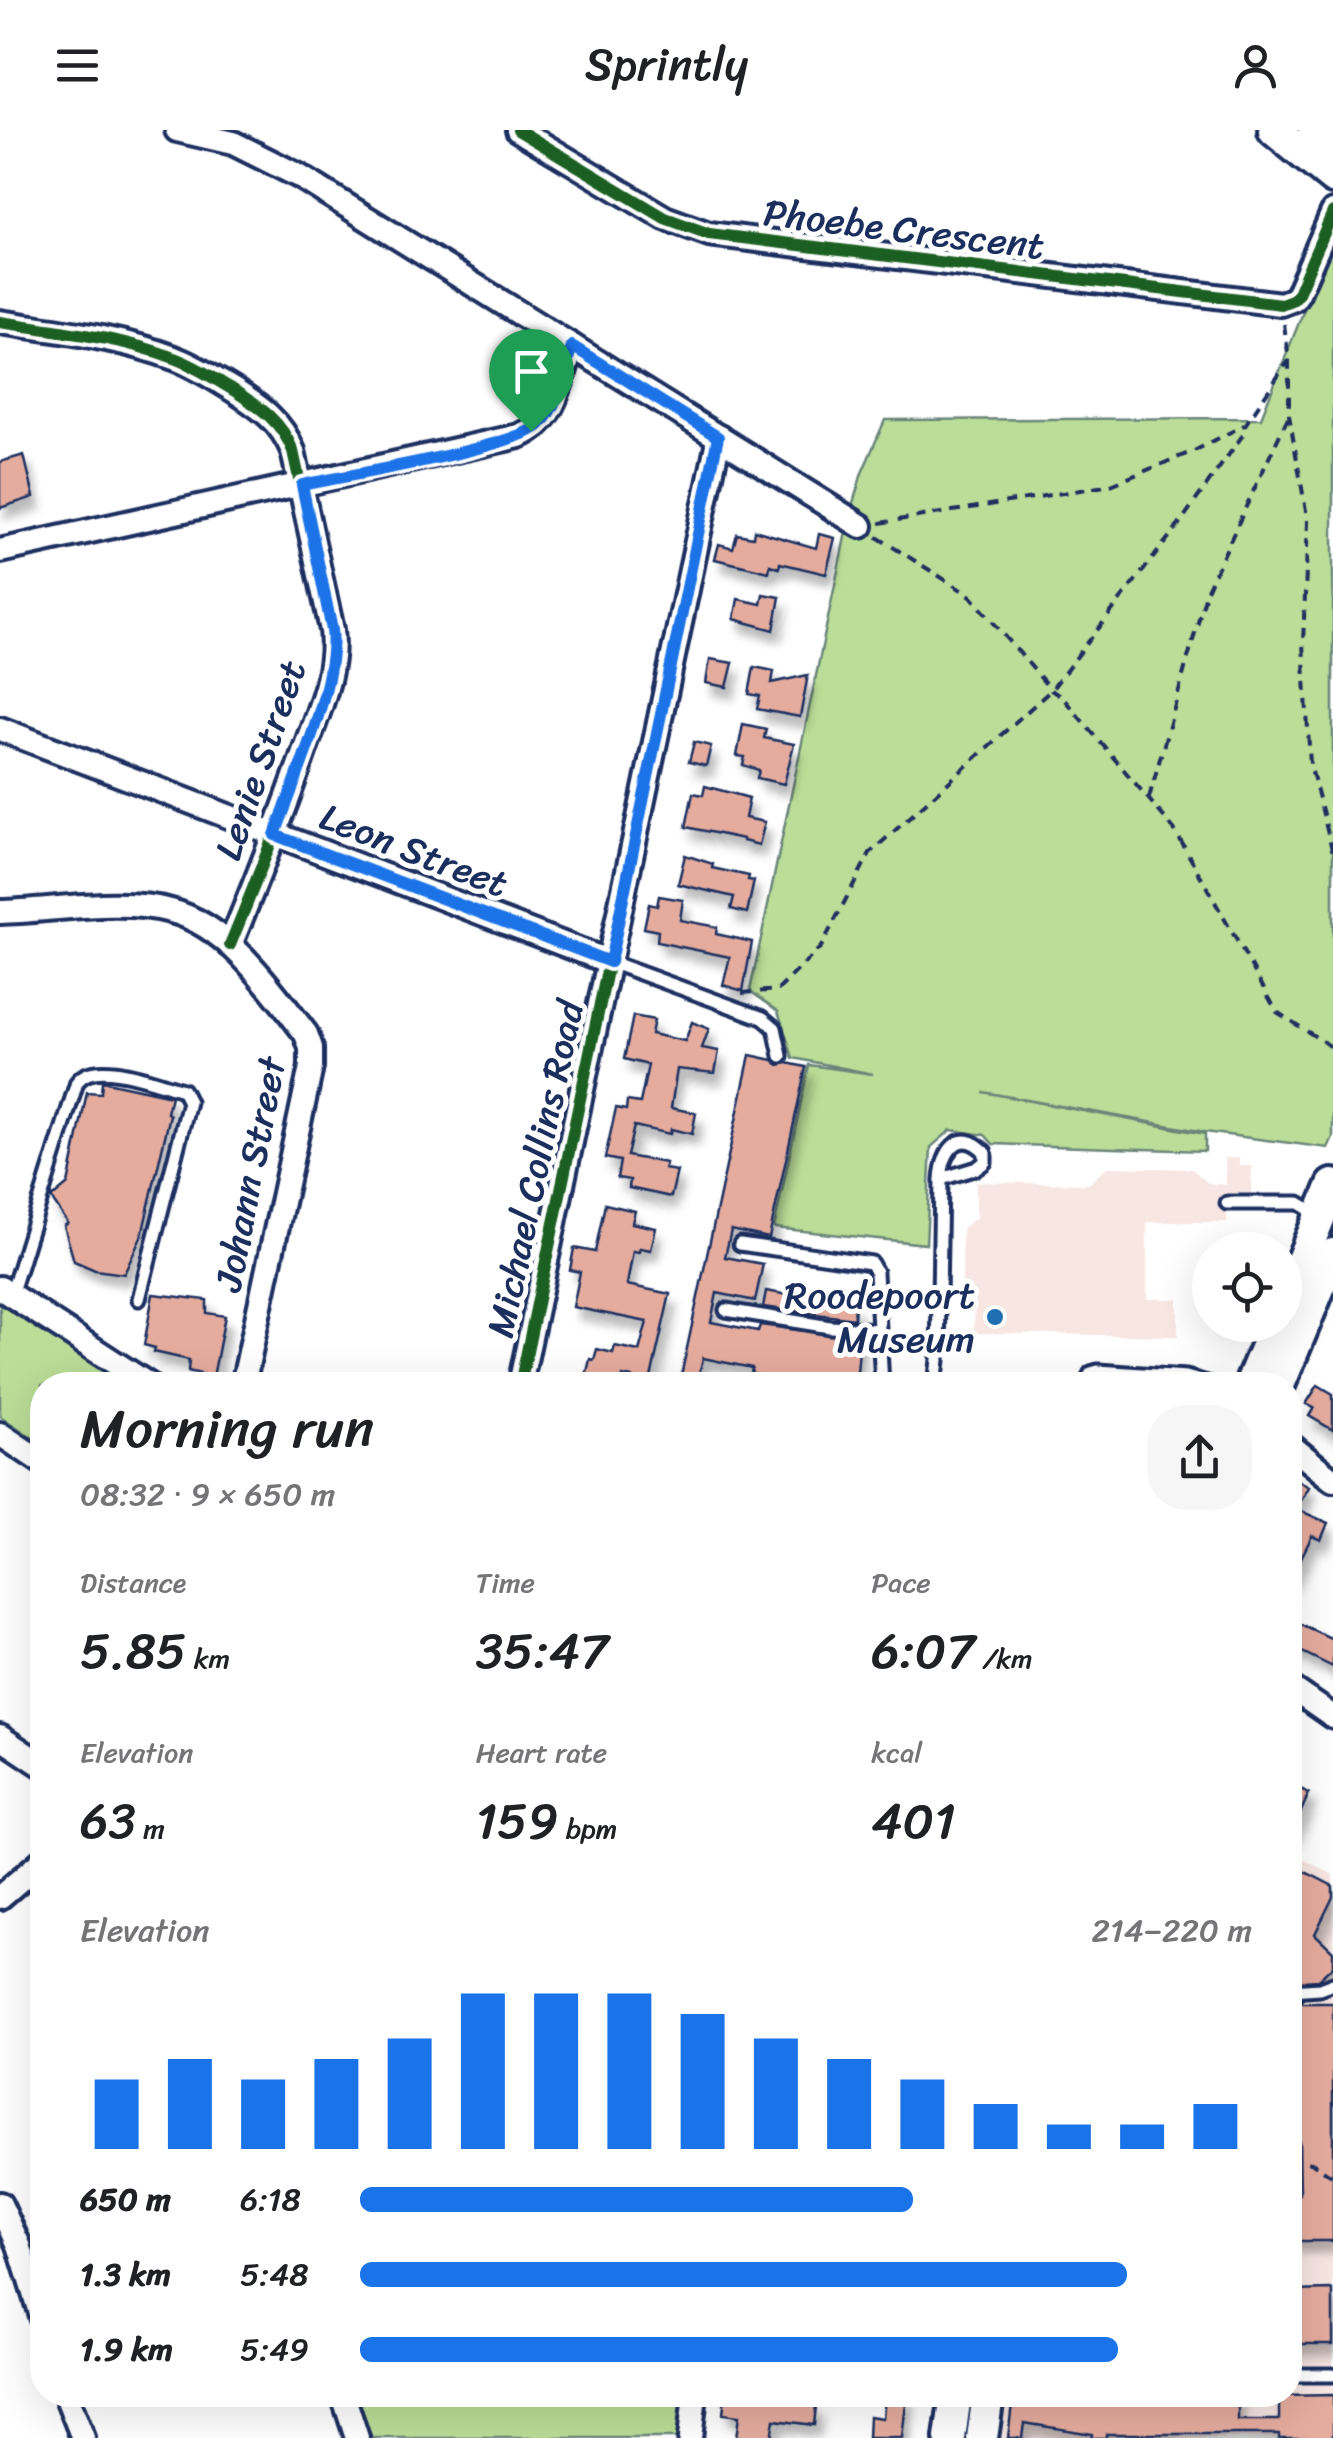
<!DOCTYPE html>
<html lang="en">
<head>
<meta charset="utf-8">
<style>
	:root { --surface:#fff; --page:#f6f6f6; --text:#202124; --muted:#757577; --accent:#1a73e8 }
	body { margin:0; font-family:Sriracha,sans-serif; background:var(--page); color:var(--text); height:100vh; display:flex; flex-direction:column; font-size:38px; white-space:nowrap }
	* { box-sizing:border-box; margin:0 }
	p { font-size:32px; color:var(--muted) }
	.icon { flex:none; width:55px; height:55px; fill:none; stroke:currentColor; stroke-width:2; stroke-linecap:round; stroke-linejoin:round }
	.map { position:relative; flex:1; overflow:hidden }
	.drawer { position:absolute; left:30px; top:1242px; width:1272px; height:1035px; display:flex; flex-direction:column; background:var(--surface); border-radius:40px; box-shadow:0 10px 40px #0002 }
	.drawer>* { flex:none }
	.controls { position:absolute; left:1192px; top:1102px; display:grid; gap:20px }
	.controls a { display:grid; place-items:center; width:110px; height:110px; border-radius:50%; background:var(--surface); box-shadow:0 10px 40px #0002; font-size:50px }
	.pin { position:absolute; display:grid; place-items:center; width:85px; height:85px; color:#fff; margin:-102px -42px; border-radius:50% 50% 50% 0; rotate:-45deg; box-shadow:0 0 10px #0007 }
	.pin .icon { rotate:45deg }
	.round { display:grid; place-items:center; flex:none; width:105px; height:105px; border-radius:40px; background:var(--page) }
	.head { display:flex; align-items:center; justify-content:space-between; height:170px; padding:0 50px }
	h1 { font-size:55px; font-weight:600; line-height:75px }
	.metrics { display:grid; grid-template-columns:repeat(3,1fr); gap:15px; height:170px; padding:10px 50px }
	.metrics div { display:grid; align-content:center }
	.metrics b { font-size:50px; font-weight:600 }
	.metrics small { font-size:28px; font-weight:400 }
	.metrics p { font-size:28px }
	.chart { height:280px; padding:20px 50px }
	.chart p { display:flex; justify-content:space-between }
	.chart svg { width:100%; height:180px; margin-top:10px; stroke:var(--accent); stroke-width:6 }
	ul { padding:0 50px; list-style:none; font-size:32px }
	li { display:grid; grid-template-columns:160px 120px 1fr; align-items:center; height:75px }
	li i { height:25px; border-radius:12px; background:var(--accent) }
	header { display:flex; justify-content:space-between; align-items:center; height:130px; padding:0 50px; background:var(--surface); font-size:45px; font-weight:600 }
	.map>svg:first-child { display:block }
	.built { fill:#f7e6e2 }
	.green { fill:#badd97; stroke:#6a867a; stroke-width:2.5 }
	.building { fill:#e5ac9e; stroke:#1b2f5e; stroke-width:2.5; filter:url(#shadow) }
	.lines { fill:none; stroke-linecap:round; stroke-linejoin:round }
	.service-casing { stroke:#1b2f5e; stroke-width:19 }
	.minor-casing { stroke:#1b2f5e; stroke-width:30 }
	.secondary-casing { stroke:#1b2f5e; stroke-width:38 }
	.path { stroke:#1b2f5e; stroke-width:4; stroke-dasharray:10 8; stroke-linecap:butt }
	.service { stroke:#fff; stroke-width:11 }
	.minor { stroke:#fff; stroke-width:22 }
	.secondary { stroke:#fff; stroke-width:30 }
	.cycleway-casing { stroke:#fff; stroke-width:19 }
	.cycleway { stroke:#1b5e20; stroke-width:12 }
	.route-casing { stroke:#fff; stroke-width:20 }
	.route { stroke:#1a73e8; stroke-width:12 }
	.poi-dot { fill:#1f6fb2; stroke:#fff; stroke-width:4 }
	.labels { text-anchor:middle; stroke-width:10; stroke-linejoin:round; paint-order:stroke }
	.street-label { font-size:38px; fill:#1b2f5e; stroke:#fff }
	.poi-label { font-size:38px; fill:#1b2f5e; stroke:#fff; text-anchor:end }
</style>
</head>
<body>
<header><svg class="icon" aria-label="menu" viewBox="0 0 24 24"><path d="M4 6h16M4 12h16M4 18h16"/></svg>Sprintly<svg class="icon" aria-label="person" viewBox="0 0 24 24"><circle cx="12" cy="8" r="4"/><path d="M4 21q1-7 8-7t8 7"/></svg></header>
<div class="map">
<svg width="1333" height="2308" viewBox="0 0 1333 2308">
	<defs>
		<filter id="shadow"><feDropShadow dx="6" dy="11" stdDeviation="5" flood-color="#0004"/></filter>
	</defs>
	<rect width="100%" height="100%" fill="#fff"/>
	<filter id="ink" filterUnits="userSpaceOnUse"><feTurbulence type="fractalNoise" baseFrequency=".01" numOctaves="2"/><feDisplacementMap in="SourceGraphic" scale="20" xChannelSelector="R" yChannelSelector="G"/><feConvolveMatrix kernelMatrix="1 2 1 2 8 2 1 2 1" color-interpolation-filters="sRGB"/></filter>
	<g filter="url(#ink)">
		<g class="built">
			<polygon points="1225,1028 1239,1028 1239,1036 1252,1036 1251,1063 1227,1063 1227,1092 1147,1092 1147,1169 1178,1169 1178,1206 974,1203 975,1167 962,1166 962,1098 976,1088 976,1052 1089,1054 1107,1037 1192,1039 1208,1053 1226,1055"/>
			<polygon points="1290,1722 1333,1745 1333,2308 1000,2308 1007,2265 1290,2265"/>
		</g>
		<g class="green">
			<polygon points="1333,107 1333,1007 1328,1018 1205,1002 983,962 1205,1004 1205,1021 993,1014 985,1005 951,1000 931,1017 926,1114 774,1098 809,935 873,944 793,928 778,881 750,861 850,383 862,343 885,290 1261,288"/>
			<polygon points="0,1173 125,1255 42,1255 42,1314 0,1286"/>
			<polygon points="355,2265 689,2265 683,2308 368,2308"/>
		</g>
		<g class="building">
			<polygon points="24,325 34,367 0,378 0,332"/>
			<polygon points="754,400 816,418 819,404 835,408 826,444 780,433 779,438 770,435 769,442 715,429 719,414 733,418 737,404 753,407"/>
			<polygon points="763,464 780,467 774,500 734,489 738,469 761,474"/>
			<polygon points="710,529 733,533 727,557 706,553"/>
			<polygon points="754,537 774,541 772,553 808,545 800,587 757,579 760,566 749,564"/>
			<polygon points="743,594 766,599 764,608 794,614 784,654 757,648 759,640 743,635 745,627 737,626"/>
			<polygon points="694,612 711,616 706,636 689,632"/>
			<polygon points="705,656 749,668 745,688 765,692 759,715 743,711 743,709 686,697 693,663 703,665"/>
			<polygon points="685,725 713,734 712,738 749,746 748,750 754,751 747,783 731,779 734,767 678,754"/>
			<polygon points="659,766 683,770 680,790 717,797 716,804 752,812 743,861 723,855 730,827 657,812 658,801 644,798 649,774 657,776"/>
			<polygon points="633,886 654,890 651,904 685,911 692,892 709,899 702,918 719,921 715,943 677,939 671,978 696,983 692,1004 671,999 670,1004 634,996 627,1026 666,1033 664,1039 677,1041 671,1067 629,1058 630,1050 617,1048 620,1031 605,1028 616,978 626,980 627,971 640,973 648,935 624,929"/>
			<polygon points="750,925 773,930 779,935 787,933 806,937 769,1108 731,1100 725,1127 763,1134 755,1171 717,1163 711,1192 758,1201 760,1195 860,1208 856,1254 806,1253 751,1244 752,1238 703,1228 698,1250 681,1246"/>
			<polygon points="102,951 171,966 167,983 170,985 142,1105 124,1144 95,1140 74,1131 64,1096 68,1093 51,1068 68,1054 87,962 101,963"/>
			<polygon points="605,1074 635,1081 632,1093 656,1098 651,1120 640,1118 639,1122 633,1121 627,1155 670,1164 650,1252 623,1246 623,1255 584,1255 590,1229 594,1230 597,1219 613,1223 615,1216 639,1221 647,1192 573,1177 580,1142 570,1140 574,1118 595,1122"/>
			<polygon points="766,1161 811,1169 810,1172 855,1174 854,1189 763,1177"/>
			<polygon points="153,1164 207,1170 207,1183 225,1186 213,1247 188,1241 189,1230 154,1222 155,1218 144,1215"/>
			<polygon points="1318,1255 1333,1264 1333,1300 1309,1286 1314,1278 1306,1274"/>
			<polygon points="1295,1349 1309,1357 1296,1379 1328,1393 1321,1410 1312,1406 1290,1450 1290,1358"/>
			<polygon points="1296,1492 1333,1509 1333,1537 1290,1516 1290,1504"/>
			<polygon points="1290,1654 1309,1663 1290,1707"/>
			<polygon points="1290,1734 1333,1756 1333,1767 1315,1804 1333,1821 1333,1836 1318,1850 1290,1852"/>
			<polygon points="1294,1870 1302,1870 1299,1873 1333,1873 1333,2111 1290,2111 1290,2064 1300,2064 1299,2011 1290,2011 1290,1937 1295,1937"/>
			<polygon points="1333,2160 1333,2214 1290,2214 1290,2161"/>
			<polygon points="725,2265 806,2265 806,2275 816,2276 814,2295 774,2290 771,2308 736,2308 739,2286 723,2284"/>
			<polygon points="885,2265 907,2265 902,2308 868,2308 869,2286 883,2288"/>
			<polygon points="1013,2265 1238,2265 1238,2290 1279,2290 1279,2266 1333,2265 1333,2308 1279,2308 1279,2304 1106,2304 1106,2308 1091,2308 1092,2304 1024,2293 1022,2308 1008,2308"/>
		</g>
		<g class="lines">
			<g class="service-casing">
				<g id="service">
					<polyline points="610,832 763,888 775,898 781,926"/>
					<polyline points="1227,1073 1299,1073 1317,1084"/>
					<polyline points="740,1114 871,1133 876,1142 882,1255"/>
					<path d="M11,1165l66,-213c17,-25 80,1 106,8l6,12 -50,197"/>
					<polyline points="726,1180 830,1197 878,1200"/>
					<polyline points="1087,1251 1091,1243 1098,1241 1186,1247 1214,1255"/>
					<path d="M935,1255l3,-25 3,-181c2,-26 17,-54 44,-27v10l-8,6 -36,11"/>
					<polyline points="1290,1861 1320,1859 1333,1854"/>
					<polyline points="1290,2245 1333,2245"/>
				</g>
			</g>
			<g class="minor-casing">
				<g id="minor">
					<polyline points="177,0 233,13 299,46 861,396"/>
					<polyline points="518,0 665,88 709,104 1281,174 1294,169 1298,163 1333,82"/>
					<path d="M0,192c57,9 120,15 174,36 22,8 41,21 61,33 26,17 46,30 58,60l39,179c5,41 -14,81 -27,119 -23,66 -48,131 -75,196"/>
					<path d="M0,421l519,-115c36,-14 42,-56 53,-90"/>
					<polyline points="0,599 610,832"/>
					<path d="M0,782c52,-1 120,-15 171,-1 58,15 100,78 135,123l5,14v19l-68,318"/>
					<polyline points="0,1158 149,1255"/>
					<polyline points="520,1255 719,307"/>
					<polyline points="0,1304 42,1332"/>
					<polyline points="1290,1315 1333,1350"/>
					<polyline points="1290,1557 1333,1587"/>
					<polyline points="0,1607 42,1635"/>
					<polyline points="0,1767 42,1731"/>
					<polyline points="0,2074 19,2115 42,2189"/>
					<polyline points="66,2265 83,2308"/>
					<polyline points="343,2265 357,2308"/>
					<polyline points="690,2308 695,2265"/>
				</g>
			</g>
			<g class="secondary-casing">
				<g id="secondary">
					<polyline points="1274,0 1333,48"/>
					<polyline points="1314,0 1333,15"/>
					<polyline points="1285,1171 1333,1055"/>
					<polyline points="1250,1255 1275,1195"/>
					<polyline points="1279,1255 1333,1124"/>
					<polyline points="950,2308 956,2265"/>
					<polyline points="982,2308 988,2265"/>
				</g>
			</g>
			<g class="path">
				<polyline points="1284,194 1289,230 1289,285 1308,392 1303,513 1310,634 1333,723"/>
				<polyline points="880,393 1111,355 1196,320 1244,295"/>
				<polyline points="877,407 971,466 1051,560 1063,568 1174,699 1277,882 1333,918"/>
				<polyline points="1149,668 1207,460 1289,285"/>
				<polyline points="742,863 778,860 821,817 870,723 1051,560 1177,397 1245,302 1245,295 1289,230"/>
				<polyline points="1290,2027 1314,2034 1333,2047"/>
			</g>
			<use href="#service" class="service"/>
			<use href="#minor" class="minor"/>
			<use href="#secondary" class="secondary"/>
			<g class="cycleway-casing">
				<g id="cycleway">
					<polyline points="518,0 665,88 709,104 1281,174 1294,169 1298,163 1333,82"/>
					<path d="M0,192c57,9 120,15 174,36 22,8 41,21 61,33 26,17 46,30 58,60l39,179c5,41 -14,81 -27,119 -23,66 -48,131 -75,196"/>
					<polyline points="520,1255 719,307"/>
				</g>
			</g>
			<use href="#cycleway" class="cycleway"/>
		</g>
	</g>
	<g class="lines" filter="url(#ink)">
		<g class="route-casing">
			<path id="route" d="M572,216l146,91 -108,525 -335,-127c19,-54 63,-152 57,-205l-30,-145c42,-9 216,-38 238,-61 19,-18 24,-54 32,-78z"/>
		</g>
		<use href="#route" class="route"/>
	</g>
	<circle class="poi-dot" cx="995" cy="1187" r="10"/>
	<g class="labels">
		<g class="street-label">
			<text transform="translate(904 99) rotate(7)" y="13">Phoebe Crescent</text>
			<text transform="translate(260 630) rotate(-71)" y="13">Lenie Street</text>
			<text transform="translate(414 720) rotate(21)" y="13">Leon Street</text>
			<text transform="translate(535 1039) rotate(-78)" y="13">Michael Collins Road</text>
			<text transform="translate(250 1044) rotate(-79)" y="13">Johann Street</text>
		</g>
		<g class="poi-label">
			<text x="975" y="1178">Roodepoort<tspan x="975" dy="44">Museum</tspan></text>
		</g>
	</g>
</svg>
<div class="controls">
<a><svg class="icon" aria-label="locate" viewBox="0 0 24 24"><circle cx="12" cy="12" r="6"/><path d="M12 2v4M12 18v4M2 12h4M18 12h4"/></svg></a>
</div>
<div class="pin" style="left:531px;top:301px;background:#1e9e55"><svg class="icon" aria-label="arrive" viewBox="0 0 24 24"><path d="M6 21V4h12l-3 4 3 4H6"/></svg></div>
<section class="drawer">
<div class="head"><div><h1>Morning run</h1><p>08:32 · 9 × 650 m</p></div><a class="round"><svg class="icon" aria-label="share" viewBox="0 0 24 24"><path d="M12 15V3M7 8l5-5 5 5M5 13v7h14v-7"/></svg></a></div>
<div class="metrics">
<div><p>Distance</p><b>5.85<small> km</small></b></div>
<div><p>Time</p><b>35:47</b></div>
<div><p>Pace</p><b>6:07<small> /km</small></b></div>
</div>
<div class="metrics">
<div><p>Elevation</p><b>63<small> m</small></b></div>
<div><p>Heart rate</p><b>159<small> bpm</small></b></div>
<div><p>kcal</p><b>401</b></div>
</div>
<div class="chart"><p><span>Elevation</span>214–220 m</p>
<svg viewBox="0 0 160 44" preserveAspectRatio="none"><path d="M5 44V27M15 44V22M25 44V27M35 44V22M45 44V17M55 44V6M65 44V6M75 44V6M85 44V11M95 44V17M105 44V22M115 44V27M125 44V33M135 44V38M145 44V38M155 44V33"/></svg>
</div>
<ul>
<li><b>650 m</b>6:18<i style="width:62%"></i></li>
<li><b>1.3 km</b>5:48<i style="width:86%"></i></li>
<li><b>1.9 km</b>5:49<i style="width:85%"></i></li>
</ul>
</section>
</div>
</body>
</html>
